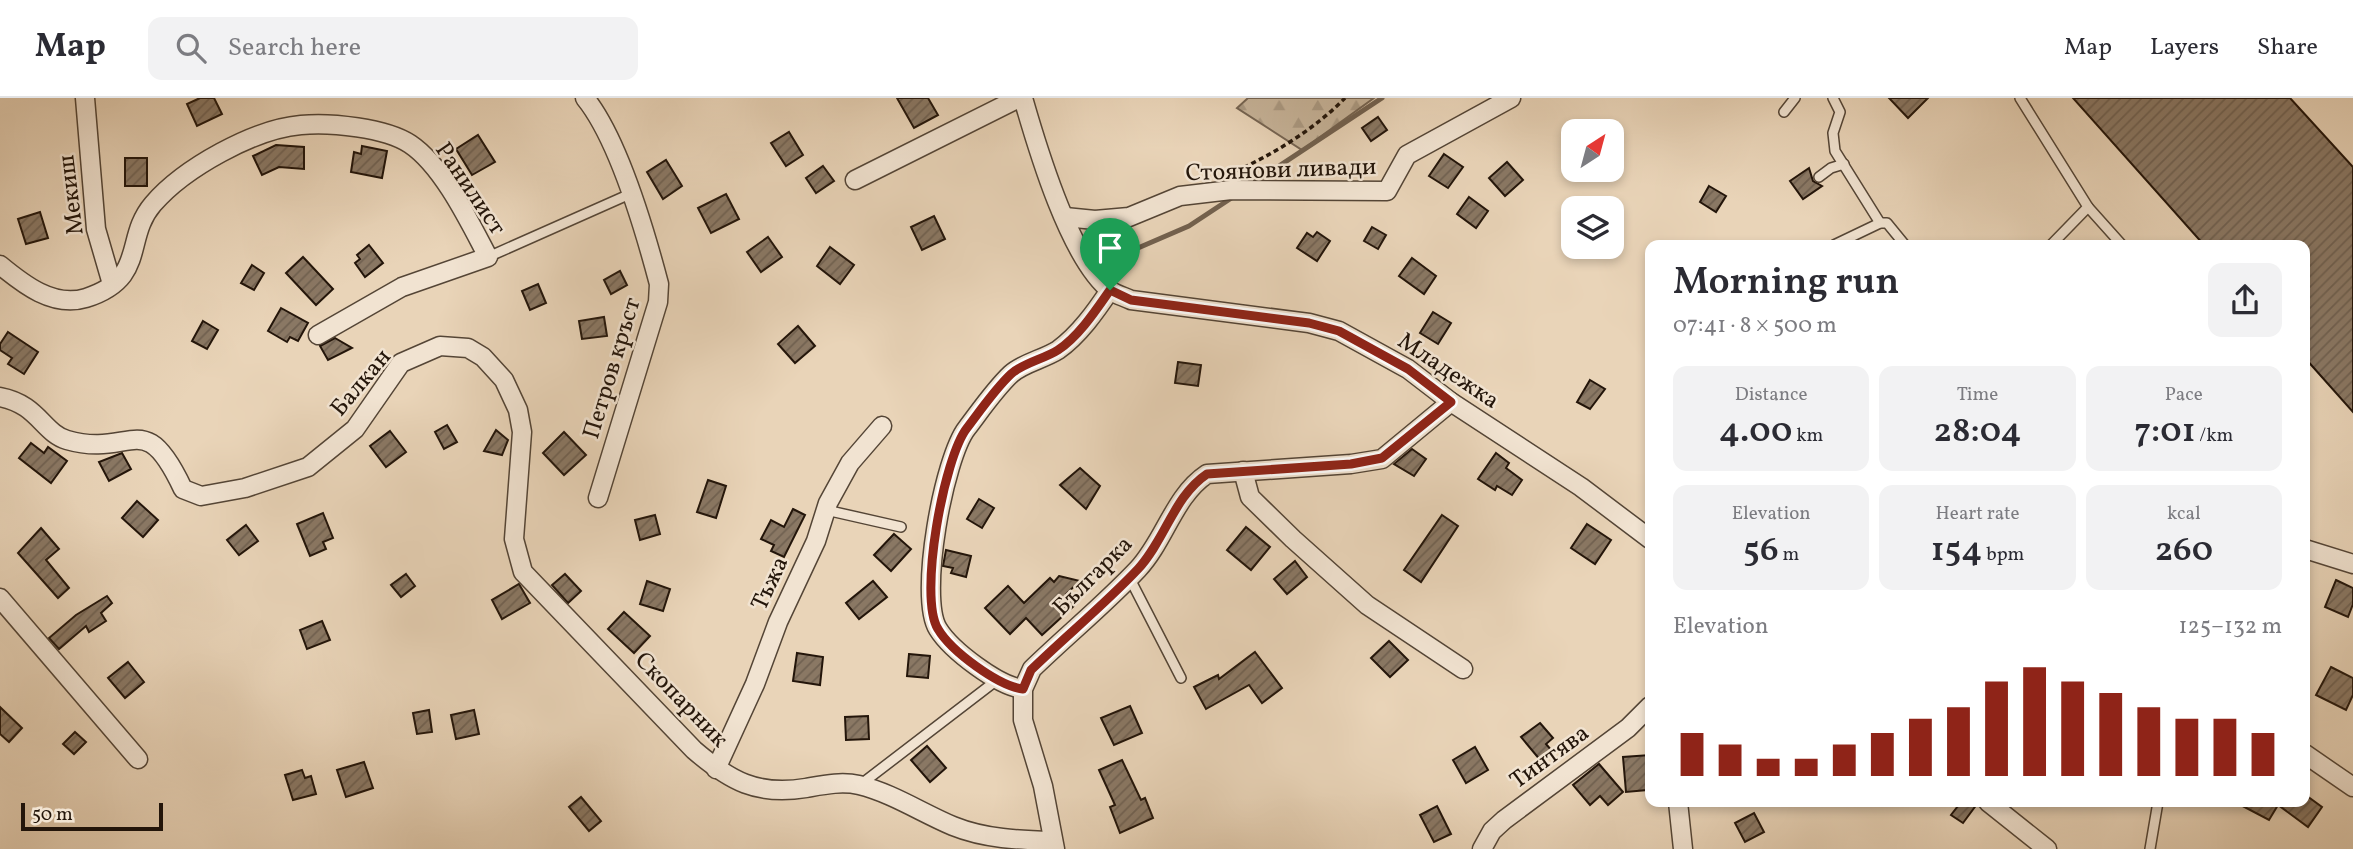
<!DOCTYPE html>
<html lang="en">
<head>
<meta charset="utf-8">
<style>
	:root { --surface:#fff; --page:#f2f2f3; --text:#2b2b33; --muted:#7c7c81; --line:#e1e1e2; --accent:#8f2418 }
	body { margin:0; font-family:Vollkorn,serif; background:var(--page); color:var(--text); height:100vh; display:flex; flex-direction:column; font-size:26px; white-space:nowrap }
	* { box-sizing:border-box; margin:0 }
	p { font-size:23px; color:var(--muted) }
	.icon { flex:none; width:38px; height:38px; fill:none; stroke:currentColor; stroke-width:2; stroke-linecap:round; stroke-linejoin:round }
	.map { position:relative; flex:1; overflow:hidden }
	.details { position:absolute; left:1645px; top:142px; width:665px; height:567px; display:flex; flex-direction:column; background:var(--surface); border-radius:14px; box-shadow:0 4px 10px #0003 }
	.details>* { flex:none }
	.needle { width:46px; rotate:36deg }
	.fabs { position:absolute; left:1561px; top:21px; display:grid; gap:14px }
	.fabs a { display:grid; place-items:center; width:63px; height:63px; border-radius:14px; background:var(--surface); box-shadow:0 4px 10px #0003; font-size:35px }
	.scale { position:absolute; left:21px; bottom:18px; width:142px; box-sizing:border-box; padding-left:7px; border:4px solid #23150a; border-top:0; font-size:19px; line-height:24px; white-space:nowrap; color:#23150a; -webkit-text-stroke:5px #f1e3d1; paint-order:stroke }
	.pin { position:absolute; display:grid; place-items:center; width:60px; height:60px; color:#fff; margin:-72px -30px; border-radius:50% 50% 50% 0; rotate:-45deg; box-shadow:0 0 7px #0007 }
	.pin .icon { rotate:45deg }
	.round { display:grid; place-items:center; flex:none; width:74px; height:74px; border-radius:14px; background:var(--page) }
	.summary { display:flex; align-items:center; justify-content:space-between; height:119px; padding:0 28px }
	h1 { font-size:38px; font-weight:600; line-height:52px }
	.figures { display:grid; grid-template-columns:repeat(3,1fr); gap:10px; height:119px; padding:7px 28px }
	.figures div { display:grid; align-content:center; border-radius:14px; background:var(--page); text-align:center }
	.figures b { font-size:35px; font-weight:600 }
	.figures small { font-size:19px; font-weight:400 }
	.figures p { font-size:19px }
	.chart { height:196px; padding:14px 28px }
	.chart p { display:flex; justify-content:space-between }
	.chart svg { width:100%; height:126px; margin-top:7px; stroke:var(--accent); stroke-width:6 }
	header { display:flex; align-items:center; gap:42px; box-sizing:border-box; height:98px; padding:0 35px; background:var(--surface); border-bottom:2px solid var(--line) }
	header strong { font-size:33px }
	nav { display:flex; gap:38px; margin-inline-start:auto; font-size:24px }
	.search { width:490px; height:63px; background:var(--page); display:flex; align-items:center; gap:18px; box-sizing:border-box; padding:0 24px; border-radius:14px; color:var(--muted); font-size:26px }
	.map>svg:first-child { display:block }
	.forest { fill:url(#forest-firs); stroke:#756452; stroke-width:2 }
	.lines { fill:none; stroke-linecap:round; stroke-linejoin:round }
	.stream { stroke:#72614f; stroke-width:5 }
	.building { fill:url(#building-hatch); stroke:#23150a; stroke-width:2 }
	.lane-casing { stroke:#544536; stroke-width:12 }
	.street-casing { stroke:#544536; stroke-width:21 }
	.path { stroke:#23150a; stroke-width:3.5; stroke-dasharray:5 3.5; stroke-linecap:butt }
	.lane { stroke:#f1e3d1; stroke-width:9 }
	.street { stroke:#f1e3d1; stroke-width:18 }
	.route-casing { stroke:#fff; stroke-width:14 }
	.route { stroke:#8f2418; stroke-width:9 }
	.labels { text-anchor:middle; stroke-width:5; stroke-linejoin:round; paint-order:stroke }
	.street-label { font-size:24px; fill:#23150a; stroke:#f1e3d1 }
</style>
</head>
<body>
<header>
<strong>Map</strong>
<div class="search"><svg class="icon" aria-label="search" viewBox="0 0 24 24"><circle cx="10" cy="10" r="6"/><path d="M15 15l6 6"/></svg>Search here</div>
<nav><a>Map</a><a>Layers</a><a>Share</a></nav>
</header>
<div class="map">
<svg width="2353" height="751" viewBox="0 0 2353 751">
	<defs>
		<pattern id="forest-firs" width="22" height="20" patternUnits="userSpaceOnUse" patternTransform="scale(1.75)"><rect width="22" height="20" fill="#c7b49a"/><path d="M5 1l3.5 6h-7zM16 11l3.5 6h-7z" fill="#ab9a83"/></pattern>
		<pattern id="building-hatch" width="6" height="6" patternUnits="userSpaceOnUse" patternTransform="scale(1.75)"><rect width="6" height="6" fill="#8a7864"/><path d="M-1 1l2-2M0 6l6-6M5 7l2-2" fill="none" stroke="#706151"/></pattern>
	</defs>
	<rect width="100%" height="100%" fill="#e9d4b8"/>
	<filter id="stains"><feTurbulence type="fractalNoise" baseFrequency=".00286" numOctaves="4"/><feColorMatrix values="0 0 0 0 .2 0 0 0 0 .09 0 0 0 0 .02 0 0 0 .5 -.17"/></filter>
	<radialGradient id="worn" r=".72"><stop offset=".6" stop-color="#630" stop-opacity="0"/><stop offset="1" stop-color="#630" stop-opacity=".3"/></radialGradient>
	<polygon class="forest" points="1248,0 1374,0 1302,52 1237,10"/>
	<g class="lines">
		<g class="stream">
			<polyline points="1252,86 1382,0"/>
			<polyline points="1131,153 1189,128 1236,97"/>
		</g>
	</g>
	<g class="building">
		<polygon points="200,0 214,0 222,16 197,28 187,6"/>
		<polygon points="897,0 928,0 938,17 914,30"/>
		<polygon points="1889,0 1928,0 1908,20"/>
		<polygon points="2073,0 2290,0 2353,69 2353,314 2305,260 2305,147 2204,147"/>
		<polygon points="1378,19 1387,32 1371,43 1362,30"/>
		<polygon points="789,34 803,57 786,68 771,45"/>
		<polygon points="478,37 495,64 472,77 456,51"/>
		<polygon points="276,47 304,49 304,71 279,69 262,77 253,58"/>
		<polygon points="362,48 387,53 382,80 351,74 354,54 361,56"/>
		<polygon points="1444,56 1463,69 1448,90 1429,78"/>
		<rect x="125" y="60" width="22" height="28"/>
		<polygon points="666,62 682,88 663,101 647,74"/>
		<polygon points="1507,64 1523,82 1505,98 1489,80"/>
		<polygon points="823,68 834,83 816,95 806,80"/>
		<polygon points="1809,70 1813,83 1822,88 1803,101 1790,83"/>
		<polygon points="1709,88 1726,98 1716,114 1700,104"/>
		<polygon points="726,96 739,121 711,135 698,110"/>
		<polygon points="1469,99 1488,113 1476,130 1457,116"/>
		<polygon points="40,114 48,140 26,146 18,121"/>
		<polygon points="934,118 945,141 922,152 911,129"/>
		<polygon points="1372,129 1386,137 1378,151 1364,143"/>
		<polygon points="1317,134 1330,143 1317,163 1297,150 1307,135 1313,139"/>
		<polygon points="768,139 782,159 761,174 747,154"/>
		<polygon points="369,147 383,165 365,179 355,165 360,161 357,157"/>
		<polygon points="830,149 854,167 840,186 817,168"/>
		<polygon points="303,159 333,191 316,207 286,175"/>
		<polygon points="1412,160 1436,178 1424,196 1399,178"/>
		<polygon points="252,167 264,175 254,192 241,185"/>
		<polygon points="620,173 627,187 611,196 604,182"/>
		<polygon points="538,186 546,205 530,212 522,193"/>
		<polygon points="281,210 308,225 298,243 290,239 287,244 268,233"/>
		<polygon points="1433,214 1451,225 1438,246 1420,235"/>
		<polygon points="604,219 607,238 582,241 579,223"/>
		<polygon points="203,223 218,232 207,251 192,243"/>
		<polygon points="798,228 815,248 795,265 778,246"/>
		<polygon points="8,234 38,254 24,276 8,266 12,260 0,252 0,246"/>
		<polygon points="335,240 352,250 328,262 320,248"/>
		<polygon points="1178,264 1201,267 1198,288 1175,285"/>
		<polygon points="1590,282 1605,291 1590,311 1577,304"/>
		<polygon points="447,327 457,344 444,351 435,334"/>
		<polygon points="496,332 508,342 502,357 484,353"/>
		<polygon points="390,333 406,354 386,369 370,348"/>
		<polygon points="564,334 586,357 564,377 543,355"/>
		<polygon points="31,345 44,355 48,349 67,363 51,385 19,360"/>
		<polygon points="1412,351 1426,361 1414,378 1394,366"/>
		<polygon points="122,355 131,371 109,383 99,364"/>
		<polygon points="1496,355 1509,365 1506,370 1522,382 1512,397 1497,388 1495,392 1478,381"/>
		<polygon points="1080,370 1100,388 1086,411 1060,387"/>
		<polygon points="708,382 726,388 716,420 697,414"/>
		<polygon points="979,401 994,410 982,430 967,421"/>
		<polygon points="137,403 158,422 143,439 122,420"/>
		<polygon points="793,411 805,417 784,459 771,453 774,447 761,441 771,422 784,429"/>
		<polygon points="323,415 333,440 323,444 326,451 310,458 297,426"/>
		<polygon points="655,417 660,436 640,442 635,422"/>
		<polygon points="1442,417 1458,428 1421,484 1404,472"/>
		<polygon points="1587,426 1611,442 1595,466 1571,450"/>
		<polygon points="246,427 258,443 239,457 227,442"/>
		<polygon points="1246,429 1270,449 1251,472 1227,452"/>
		<polygon points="41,430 59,451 46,462 69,490 58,500 18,455"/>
		<polygon points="894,436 911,451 891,473 874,457"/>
		<polygon points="946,452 971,458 966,479 951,475 953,470 943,468"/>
		<polygon points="1295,463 1307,479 1287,496 1274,481"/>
		<polygon points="406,476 415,488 401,499 391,487"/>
		<polygon points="565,476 581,493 568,505 552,487"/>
		<polygon points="1059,478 1080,483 1066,496 1076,506 1042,537 1026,520 1010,536 985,510 1008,488 1024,505 1050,480 1054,484"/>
		<polygon points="2336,482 2353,490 2353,506 2348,519 2325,509"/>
		<polygon points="647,483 670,491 663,513 640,506"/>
		<polygon points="873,483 887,499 859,521 846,505"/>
		<polygon points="519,486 530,505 502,521 492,502"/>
		<polygon points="107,498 112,505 101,515 106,523 89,534 86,528 59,551 49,540 76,517"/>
		<polygon points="624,514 650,538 634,555 608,531"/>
		<polygon points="322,523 330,542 307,551 300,532"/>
		<polygon points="1389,543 1408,562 1390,579 1371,560"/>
		<polygon points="1255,554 1282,590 1262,605 1249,587 1206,611 1194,589 1218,577 1219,581"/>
		<polygon points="797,555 823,559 820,587 793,583"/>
		<polygon points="909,556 930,558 928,580 907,578"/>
		<polygon points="128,564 144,584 125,600 108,580"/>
		<polygon points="2331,569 2353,580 2353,597 2346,612 2316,597"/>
		<polygon points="1130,608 1142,635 1114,647 1101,620"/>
		<polygon points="0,609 22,630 9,644 0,636"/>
		<polygon points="429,612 432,634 417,636 413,615"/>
		<polygon points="474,612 479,636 456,641 451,617"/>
		<polygon points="868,618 869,641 846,642 845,619"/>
		<polygon points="1540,625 1553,640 1546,646 1552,653 1541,663 1521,639"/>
		<polygon points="75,634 86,644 74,656 63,646"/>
		<polygon points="927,648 946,670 930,684 911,662"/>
		<polygon points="1475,649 1488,672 1466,685 1453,662"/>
		<polygon points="1650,657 1650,682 1646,682 1647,692 1626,694 1623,659"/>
		<polygon points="1122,662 1141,702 1145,700 1153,720 1120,735 1110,709 1115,707 1099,672"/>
		<polygon points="364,664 373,690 346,699 337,672"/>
		<polygon points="1599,666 1623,694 1608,707 1600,698 1590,707 1573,687"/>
		<polygon points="302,672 305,680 311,678 316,696 293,702 285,677"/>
		<polygon points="2307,698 2322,709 2308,729 2278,707 2269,722 2235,704 2305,704"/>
		<polygon points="581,699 601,723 589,733 569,709"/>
		<polygon points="1961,704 1977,706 1963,725 1951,717"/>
		<polygon points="1437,708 1451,736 1434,744 1420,717"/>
		<polygon points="1754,715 1764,734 1745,744 1735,725"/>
	</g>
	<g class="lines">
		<g class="lane-casing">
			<g id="lane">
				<polyline points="1833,0 1840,14 1833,35 1835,53 1880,125"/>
				<polyline points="2020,0 2088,109 2051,147"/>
				<polyline points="1784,14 1795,0"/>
				<polyline points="1819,79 1831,70 1844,66"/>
				<polyline points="2088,109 2122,147"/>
				<polyline points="1834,147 1880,125 1887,125 1905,147"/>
				<polyline points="488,159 630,96"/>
				<polyline points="826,412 901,429"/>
				<polyline points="1129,479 1181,580"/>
				<polyline points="860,687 997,582"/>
				<polyline points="2150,751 2158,704"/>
			</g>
		</g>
		<g class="street-casing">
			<g id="street">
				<polyline points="85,0 96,131 112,186"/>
				<path d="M585,0c34,42 60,133 74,186l-1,18 -60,196"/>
				<path d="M1023,0c14,49 47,162 88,193 6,4 14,6 20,9l178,23 30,8 69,38 43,33 130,85 69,52"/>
				<polyline points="855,82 1019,0"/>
				<polyline points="1065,119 1095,122 1129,119 1180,98 1231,92 1387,93 1407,57 1511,0"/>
				<path d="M0,167c23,19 53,43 86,33 62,-20 37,-59 67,-94 31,-36 101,-75 148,-79 29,-3 85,3 109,19 33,22 60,79 78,113l-86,30 -84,48"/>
				<path d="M0,299c38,7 43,36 67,43 66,19 76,-36 116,49l18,7 44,-8 63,-21 47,-38 46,-66 39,-17 28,2 15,9 21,23 14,30 4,22 -8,107 9,33 171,178c36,31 63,46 112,38 17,-3 35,-7 53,-3 33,8 63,28 94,41 32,13 66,14 100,15"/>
				<polyline points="1243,373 1250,399 1293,441 1367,507 1463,571"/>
				<polyline points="2305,451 2353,466"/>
				<polyline points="0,500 138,661"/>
				<path d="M1023,591c-25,-3 -72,-39 -85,-60 -20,-32 6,-172 29,-201 13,-17 28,-39 44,-54 12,-11 33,-15 47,-24 21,-15 38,-39 52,-60"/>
				<polyline points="2305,656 2353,689"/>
				<polyline points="716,671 755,586 778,524 816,443 828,405 850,365 882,328"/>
				<polyline points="1678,704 1683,751"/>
				<polyline points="1988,704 2047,751"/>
				<path d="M1055,751l-12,-63 -20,-66v-31l9,-20c34,-33 73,-65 106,-100 27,-29 36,-73 69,-95l144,-10 31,-5 69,-57"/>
				<polyline points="1482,751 1492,733 1504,722 1628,630 1650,608"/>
			</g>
		</g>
		<path class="path" d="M1236,73c38,-17 80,-43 109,-73"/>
		<use href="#lane" class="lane"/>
		<use href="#street" class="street"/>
	</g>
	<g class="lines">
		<g class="route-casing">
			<path id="route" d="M1110,192l21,10 178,23 30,8 69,38 43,33 -69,56 -31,6 -144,10c-33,22 -42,66 -69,95 -33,35 -72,67 -107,101l-8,19c-25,-3 -72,-38 -85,-60 -20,-32 6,-172 29,-201 13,-17 28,-39 44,-54 12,-11 33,-15 47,-24 21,-14 38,-40 52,-60z"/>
		</g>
		<use href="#route" class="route"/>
	</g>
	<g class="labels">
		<g class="street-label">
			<text transform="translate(1281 71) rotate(-2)" y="8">Стоянови ливади</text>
			<text transform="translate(471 90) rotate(56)" y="8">Ранилист</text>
			<text transform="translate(70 97) rotate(-97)" y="8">Мекиш</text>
			<text transform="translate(611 270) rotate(-73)" y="8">Петров кръст</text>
			<text transform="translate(1449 272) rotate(34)" y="8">Младежка</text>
			<text transform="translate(360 284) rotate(-50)" y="8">Балкан</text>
			<text transform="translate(1092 477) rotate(-45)" y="8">Българка</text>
			<text transform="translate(769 485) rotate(-65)" y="8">Тъжа</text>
			<text transform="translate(682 601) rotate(46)" y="8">Скопарник</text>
			<text transform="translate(1549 658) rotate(-36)" y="8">Тинтява</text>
		</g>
	</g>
	<rect width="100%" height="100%" filter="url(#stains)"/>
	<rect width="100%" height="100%" fill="url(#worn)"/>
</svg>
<div class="fabs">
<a><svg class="needle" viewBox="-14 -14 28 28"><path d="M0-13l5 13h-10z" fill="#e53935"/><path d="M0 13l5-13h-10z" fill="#7c7c81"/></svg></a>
<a><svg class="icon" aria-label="layers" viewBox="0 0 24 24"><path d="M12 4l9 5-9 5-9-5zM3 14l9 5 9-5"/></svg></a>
</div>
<div class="scale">50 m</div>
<div class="pin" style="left:1110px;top:192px;background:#1e9e55"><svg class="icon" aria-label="arrive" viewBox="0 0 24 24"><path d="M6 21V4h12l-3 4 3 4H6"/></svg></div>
<section class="details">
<div class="summary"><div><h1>Morning run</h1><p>07:41 · 8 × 500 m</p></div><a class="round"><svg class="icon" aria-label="share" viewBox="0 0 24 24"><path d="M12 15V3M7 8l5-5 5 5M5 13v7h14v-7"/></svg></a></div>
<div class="figures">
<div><p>Distance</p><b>4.00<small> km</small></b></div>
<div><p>Time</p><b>28:04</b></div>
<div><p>Pace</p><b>7:01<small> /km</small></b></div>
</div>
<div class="figures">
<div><p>Elevation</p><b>56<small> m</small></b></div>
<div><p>Heart rate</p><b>154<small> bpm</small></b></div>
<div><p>kcal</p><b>260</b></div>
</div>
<div class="chart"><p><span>Elevation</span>125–132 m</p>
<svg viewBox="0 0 160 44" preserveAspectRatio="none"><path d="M5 44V29M15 44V33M25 44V38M35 44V38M45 44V33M55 44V29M65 44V24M75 44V20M85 44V11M95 44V6M105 44V11M115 44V15M125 44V20M135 44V24M145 44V24M155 44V29"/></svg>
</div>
</section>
</div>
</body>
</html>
